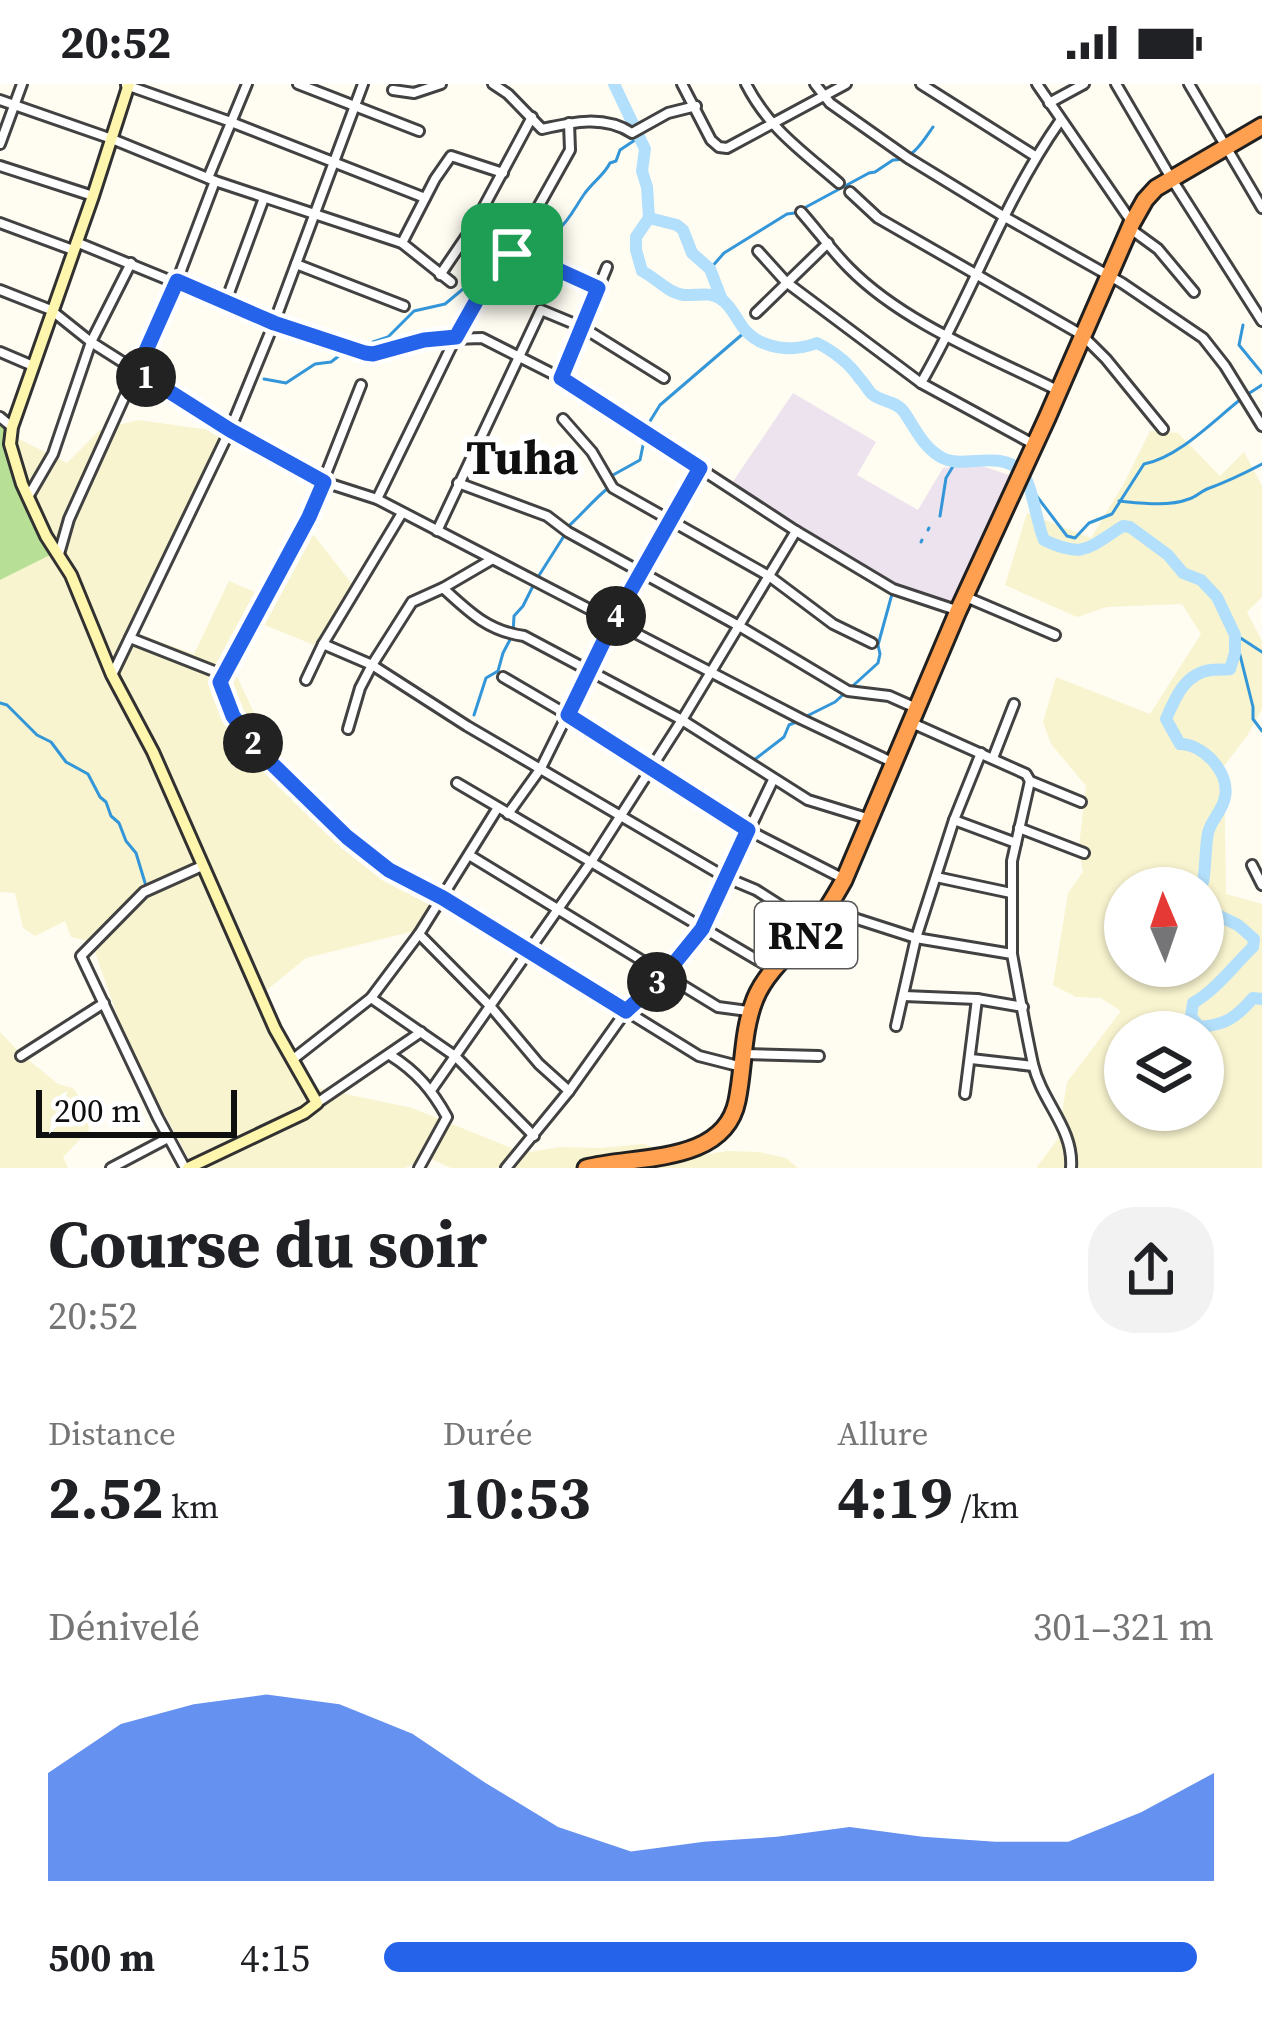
<!DOCTYPE html>
<html lang="fr">
<head>
<meta charset="utf-8">
<style>
	:root { --surface:#fff; --page:#f2f2f2; --text:#202124; --muted:#757577; --accent:#2563eb }
	body { margin:0; font-family:"Source Serif 4",serif; background:var(--page); color:var(--text); height:100vh; display:flex; flex-direction:column; font-size:45px; white-space:nowrap }
	* { box-sizing:border-box; margin:0 }
	p { font-size:39px; color:var(--muted) }
	.icon { flex:none; width:66px; height:66px; fill:none; stroke:currentColor; stroke-width:2; stroke-linecap:round; stroke-linejoin:round }
	.map { position:relative; height:1084px; overflow:hidden }
	.panel { display:flex; flex-direction:column; background:var(--surface); flex:1 }
	.panel>* { flex:none }
	.needle { width:78px; rotate:358deg }
	.buttons { position:absolute; left:1104px; top:783px; display:grid; gap:24px }
	.buttons a { display:grid; place-items:center; width:120px; height:120px; border-radius:50%; background:var(--surface); box-shadow:0 3px 9px #0004; font-size:60px }
	.scale { position:absolute; left:36px; bottom:30px; width:201px; box-sizing:border-box; padding-left:12px; border:6px solid #0f0f0f; border-top:0; font-size:33px; line-height:42px; white-space:nowrap; color:#0f0f0f; -webkit-text-stroke:9px #fff; paint-order:stroke }
	.pin { position:absolute; display:grid; place-items:center; width:102px; height:102px; color:#fff; margin:-51px; border-radius:24px; box-shadow:0 6px 18px #0006 }
	.km { position:absolute; width:60px; height:60px; margin:-30px; border-radius:50%; background:#222; color:#fff; font-size:33px; line-height:60px; text-align:center }
	.round { display:grid; place-items:center; flex:none; width:126px; height:126px; border-radius:48px; background:var(--page) }
	.overview { display:flex; align-items:center; justify-content:space-between; height:204px; padding:0 48px }
	h1 { font-size:66px; font-weight:700; line-height:90px }
	.stats { display:grid; grid-template-columns:repeat(3,1fr); gap:18px; height:204px; padding:12px 48px }
	.stats div { display:grid; align-content:center }
	.stats b { font-size:60px; font-weight:700 }
	.stats small { font-size:33px; font-weight:400 }
	.stats p { font-size:33px }
	.chart { height:336px; padding:24px 48px }
	.chart p { display:flex; justify-content:space-between }
	.chart svg { width:100%; height:216px; margin-top:12px; fill:var(--accent); opacity:.7 }
	ul { padding:0 48px; list-style:none; font-size:39px }
	li { display:grid; grid-template-columns:192px 144px 1fr; align-items:center; height:90px }
	li i { height:30px; border-radius:15px; background:var(--accent) }
	.status { display:flex; justify-content:space-between; align-items:center; height:84px; padding:0 60px; background:var(--surface); direction:ltr }
	.status svg { height:33px; fill:currentColor }
	.map>svg:first-child { display:block }
	.industrial { fill:#ede3ee }
	.farmland { fill:#f8f4cf; fill-rule:evenodd }
	.forest { fill:#b7df95 }
	.lines { fill:none; stroke-linecap:round; stroke-linejoin:round }
	.stream { stroke:#3396d8; stroke-width:3 }
	.river { stroke:#b2dffb; stroke-width:12 }
	.street-casing { stroke:#424242; stroke-width:14 }
	.secondary-casing { stroke:#313131; stroke-width:16 }
	.highway-casing { stroke:#202020; stroke-width:21 }
	.street { stroke:#fff; stroke-width:8 }
	.secondary { stroke:#fff6ad; stroke-width:10 }
	.highway { stroke:#ffa050; stroke-width:15 }
	.route-casing { stroke:#fff; stroke-width:24 }
	.route { stroke:#2563eb; stroke-width:15 }
	.labels { text-anchor:middle; stroke-width:12; stroke-linejoin:round; paint-order:stroke }
	.shield { fill:#fff; stroke:#575757; stroke-width:3 }
	.shield-label { font-size:39px; font-weight:bold; fill:#0f0f0f }
	.quarter-label { font-size:48px; font-weight:bold; fill:#0f0f0f; stroke:#fff }
</style>
</head>
<body>
<div class="status"><b>20:52</b><svg viewBox="0 0 49 12"><path d="M0 12V9h3v3zM5 12V6h3v6zM10 12V3h3v9zM15 12V0h3v12zM26 1h20v11H26zM47 4h2v5h-2z"/></svg></div>
<div class="map">
<svg width="1262" height="1084" viewBox="0 0 1262 1084">
	<rect width="100%" height="100%" fill="#fffcf2"/>
	<polygon class="industrial" points="793,309 876,358 857,391 918,426 943,384 976,380 1012,392 954,521 896,500 866,485 797,446 730,402"/>
	<g class="farmland">
		<polygon points="138,336 224,348 128,546 194,570 229,497 269,514 309,445 352,500 314,561 257,538 233,584 255,631 291,685 283,697 311,728 386,790 442,820 414,847 306,874 262,910 303,1001 412,1024 524,1069 560,1063 600,1064 644,1060 682,1074 727,1067 759,1068 786,1074 798,1084 451,1084 427,1073 405,1084 194,1084 129,965 95,868 84,856 71,853 65,837 35,852 23,844 15,809 0,808 0,496 57,467 13,387 5,357 7,349 67,379 100,346"/>
		<path d="M1150,347l28,2 42,43 24,-24 18,34v111l-15,15 15,29v68l-15,27 -23,30 2,128 36,10v264h-226l22,-29 9,-57 54,-71 -20,-13 -25,-1 -23,-12 15,-92 15,-21 -4,-25 7,-61 -35,-42 -8,-22 13,-45 94,37 51,-80 -19,-30 -75,3 -30,10 -72,-32 22,-72 64,25 32,-53zM1125,804h78v78h-78zM1125,948h78v78h-78z"/>
		<polygon points="0,948 20,969 58,1000 73,1004 85,1022 89,1046 63,1073 68,1084 0,1084"/>
	</g>
	<polygon class="forest" points="0,340 7,349 5,357 58,467 0,496"/>
	<g class="lines">
		<g class="stream">
			<path d="M520,165l9,-10c35,-2 39,-22 56,-46 9,-12 19,-18 25,-30l6,-2 4,-11 18,-12"/>
			<path d="M710,185l14,-16 63,-39 8,-1 74,-40 6,-1 18,-12c19,1 30,-19 40,-33"/>
			<polyline points="1243,241 1239,261 1262,289"/>
			<polyline points="367,266 373,258 388,253 414,227 445,220 463,205 471,191 493,185 503,175"/>
			<polyline points="264,295 286,299 315,280 331,278 340,271 360,272"/>
			<polyline points="1248,310 1262,301"/>
			<polyline points="612,396 613,391 640,376 647,342 660,321 745,248"/>
			<path d="M1029,402l38,50 8,2 14,-15 23,-9 32,-50c35,-7 69,-43 97,-65"/>
			<path d="M1119,417c21,2 49,6 70,-2 7,-2 11,-7 18,-10 19,-7 36,-15 55,-25"/>
			<polyline points="940,432 946,394 955,379"/>
			<polyline points="928,446 929,444"/>
			<polyline points="921,458 922,456"/>
			<path d="M538,493l26,-41 -1,-5c16,-13 28,-29 44,-42"/>
			<polyline points="1235,551 1253,623 1253,635 1262,647"/>
			<polyline points="1239,553 1262,568"/>
			<polyline points="0,619 7,621 37,651 51,658 66,678 88,690 100,713 106,718 111,732 119,739 126,757 136,769 146,802"/>
			<polyline points="474,631 486,594 498,587 503,569 513,550 514,532 523,522 533,502"/>
			<polyline points="805,633 835,618 878,579 880,570 878,561 892,510"/>
			<polyline points="754,676 784,653 789,641 796,638"/>
		</g>
		<g class="river">
			<path d="M614,0l31,65 -3,22 5,16 2,31 -13,19v13l6,21c14,7 26,22 42,24 13,1 25,-4 37,4 11,7 16,22 24,31 18,20 48,22 72,13 18,9 32,20 43,36 3,2 9,13 12,15 9,8 25,7 32,18 11,16 18,33 35,44 22,15 56,-7 81,14 12,10 16,52 24,70 40,19 44,8 79,-14l7,1 38,28 15,18 18,7 16,17 18,38v18l-5,16c-6,1 -13,0 -19,1 -26,3 -36,28 -45,49l14,25c23,0 50,28 45,53 -2,13 -14,23 -17,36 -3,15 -2,33 -5,49l-14,6"/>
			<polyline points="649,134 677,141 683,146 692,169 710,185 722,216"/>
			<path d="M1203,824l35,17 16,14 -1,8c-20,19 -36,42 -60,56l-2,13 8,11c26,-2 37,-9 54,-29l9,1"/>
		</g>
		<g class="street-casing">
			<g id="street">
				<polyline points="298,0 419,47"/>
				<path d="M493,0l15,10 34,35c31,-7 62,-14 90,4l36,-20 28,-7"/>
				<polyline points="682,0 711,56 719,63 727,64 846,0"/>
				<path d="M746,0c23,45 56,67 93,99"/>
				<polyline points="815,0 830,19 908,74 1003,132 1122,199 1203,254 1225,282 1262,342"/>
				<polyline points="921,0 1035,72"/>
				<polyline points="1037,0 1131,137"/>
				<polyline points="1116,0 1171,94 1262,237"/>
				<polyline points="1189,0 1262,124"/>
				<polyline points="126,1 231,38 425,114"/>
				<polyline points="393,6 414,9 441,0"/>
				<polyline points="0,16 112,55 215,97 402,159 451,198"/>
				<polyline points="1049,19 1084,0"/>
				<polyline points="0,60 22,0"/>
				<polyline points="0,82 93,112"/>
				<polyline points="208,94 247,0"/>
				<polyline points="850,108 878,134 1082,251 1106,275 1163,345"/>
				<path d="M801,128c16,18 31,39 48,56 54,55 140,88 208,122"/>
				<polyline points="0,139 73,166"/>
				<polyline points="474,141 514,166 597,204"/>
				<polyline points="1132,146 1158,165 1194,208"/>
				<polyline points="76,158 274,239 365,269 373,270 424,256 482,254 561,294 796,447 893,505 956,526"/>
				<polyline points="402,159 435,95 451,72 503,89"/>
				<polyline points="758,167 786,198 921,299 1035,361"/>
				<polyline points="296,180 404,222"/>
				<polyline points="440,191 474,141 532,33"/>
				<polyline points="0,206 51,226 91,258 230,346 324,398 377,415 801,635 892,678"/>
				<polyline points="226,217 264,114"/>
				<polyline points="756,229 828,159"/>
				<polyline points="0,268 33,282"/>
				<polyline points="561,294 607,183"/>
				<path d="M921,299c50,-86 82,-181 139,-262"/>
				<polyline points="361,301 309,433 220,598 233,633 258,666 347,753 389,786 443,814 699,972 742,983"/>
				<polyline points="0,333 12,343"/>
				<polyline points="563,335 592,368 613,404 769,492 833,540 872,559"/>
				<polyline points="458,399 547,432 568,448 739,542 848,607 889,612 916,624"/>
				<polyline points="28,413 53,370 91,258 131,179"/>
				<polyline points="377,415 456,253 479,214 514,166 570,66 569,39"/>
				<polyline points="437,447 541,226 582,243 664,294"/>
				<polyline points="59,470 69,435 177,197 215,97"/>
				<path d="M443,504c26,24 45,43 81,48l158,84 126,80 62,19"/>
				<polyline points="966,513 1055,551"/>
				<polyline points="130,554 224,591"/>
				<polyline points="323,560 372,581 467,642 725,793 756,806 814,843"/>
				<polyline points="113,589 230,346 274,239 363,0"/>
				<polyline points="503,593 568,631 748,746 842,794"/>
				<polyline points="306,596 323,560 402,429"/>
				<polyline points="912,639 1026,690 1030,697 1012,777 1012,870"/>
				<polyline points="348,645 360,604 372,581 412,518 443,504 491,476"/>
				<polyline points="993,674 1014,620"/>
				<polyline points="1030,697 1081,718"/>
				<polyline points="457,699 771,884"/>
				<polyline points="508,730 541,684 614,536 700,384"/>
				<polyline points="954,736 1016,759"/>
				<polyline points="1019,744 1084,769"/>
				<polyline points="469,771 718,923 748,927"/>
				<polyline points="1252,781 1262,801"/>
				<polyline points="936,793 1011,809"/>
				<path d="M829,826l87,28 96,16c7,37 13,74 21,110 9,39 41,64 38,104"/>
				<polyline points="419,850 491,923 539,980 569,1007"/>
				<polyline points="904,912 977,915 1023,923"/>
				<polyline points="371,914 455,972 534,1052"/>
				<polyline points="896,942 916,854 954,736 981,669"/>
				<polyline points="743,970 819,972"/>
				<path d="M390,971c27,17 42,35 57,62l-28,51"/>
				<polyline points="21,972 104,919"/>
				<polyline points="971,975 1033,982"/>
				<polyline points="292,976 371,914 419,850 497,725"/>
				<polyline points="432,1005 591,778 682,636 796,447"/>
				<polyline points="965,1010 977,915"/>
				<polyline points="317,1019 421,948"/>
				<polyline points="111,1084 168,1054"/>
				<polyline points="185,1084 158,1034 81,872 144,808 202,782"/>
				<polyline points="506,1084 569,1007 626,927 664,892 702,845 773,696"/>
			</g>
		</g>
		<g class="secondary-casing">
			<polyline id="secondary" points="129,0 93,112 12,343 10,360 22,400 46,452 71,491 112,591 153,668 275,945 317,1019 304,1029 188,1084"/>
		</g>
		<g class="highway-casing">
			<path id="highway" d="M586,1084c50,-13 138,-3 151,-67 7,-33 5,-70 18,-102 11,-28 39,-50 59,-72 12,-15 21,-31 30,-47l114,-269 89,-193 85,-195 13,-23 11,-12 106,-62"/>
		</g>
		<use href="#street" class="street"/>
		<use href="#secondary" class="secondary"/>
		<use href="#highway" class="highway"/>
	</g>
	<g class="lines">
		<g class="route-casing">
			<polygon id="route" points="514,166 598,204 561,294 700,384 614,536 568,631 748,746 702,845 664,892 626,927 443,814 389,786 347,753 258,666 233,632 220,598 309,433 324,398 230,346 137,287 177,197 274,239 365,269 373,270 424,256 456,253 478,214"/>
		</g>
		<use href="#route" class="route"/>
	</g>
	<g class="labels">
		<rect class="shield" x="755" y="818" width="102" height="66" rx="9"/>
		<g class="shield-label">
			<text x="806" y="865">RN2</text>
		</g>
		<g class="quarter-label">
			<text x="522" y="390">Tuha</text>
		</g>
	</g>
</svg>
<div class="buttons">
<a><svg class="needle" viewBox="-14 -14 28 28"><path d="M0-13l5 13h-10z" fill="#e53935"/><path d="M0 13l5-13h-10z" fill="#757577"/></svg></a>
<a><svg class="icon" aria-label="layers" viewBox="0 0 24 24"><path d="M12 4l9 5-9 5-9-5zM3 14l9 5 9-5"/></svg></a>
</div>
<div class="scale">200 m</div>
<div class="pin" style="left:512px;top:170px;background:#1e9e55"><svg class="icon" aria-label="arrive" viewBox="0 0 24 24"><path d="M6 21V4h12l-3 4 3 4H6"/></svg></div>
<b class="km" style="left:146px;top:293px">1</b>
<b class="km" style="left:253px;top:659px">2</b>
<b class="km" style="left:657px;top:898px">3</b>
<b class="km" style="left:616px;top:532px">4</b>
</div>
<section class="panel">
<div class="overview"><div><h1>Course du soir</h1><p>20:52</p></div><a class="round"><svg class="icon" aria-label="share" viewBox="0 0 24 24"><path d="M12 15V3M7 8l5-5 5 5M5 13v7h14v-7"/></svg></a></div>
<div class="stats">
<div><p>Distance</p><b>2.52<small> km</small></b></div>
<div><p>Durée</p><b>10:53</b></div>
<div><p>Allure</p><b>4:19<small> /km</small></b></div>
</div>
<div class="chart"><p><span>Dénivelé</span>301–321 m</p>
<svg viewBox="0 0 160 44" preserveAspectRatio="none"><path d="M0 44V22L10 12L20 8L30 6L40 8L50 14L60 24L70 33L80 38L90 36L100 35L110 33L120 35L130 36L140 36L150 30L160 22V44z"/></svg>
</div>
<ul>
<li><b>500 m</b>4:15<i style="width:98%"></i></li>
</ul>
</section>
</body>
</html>
